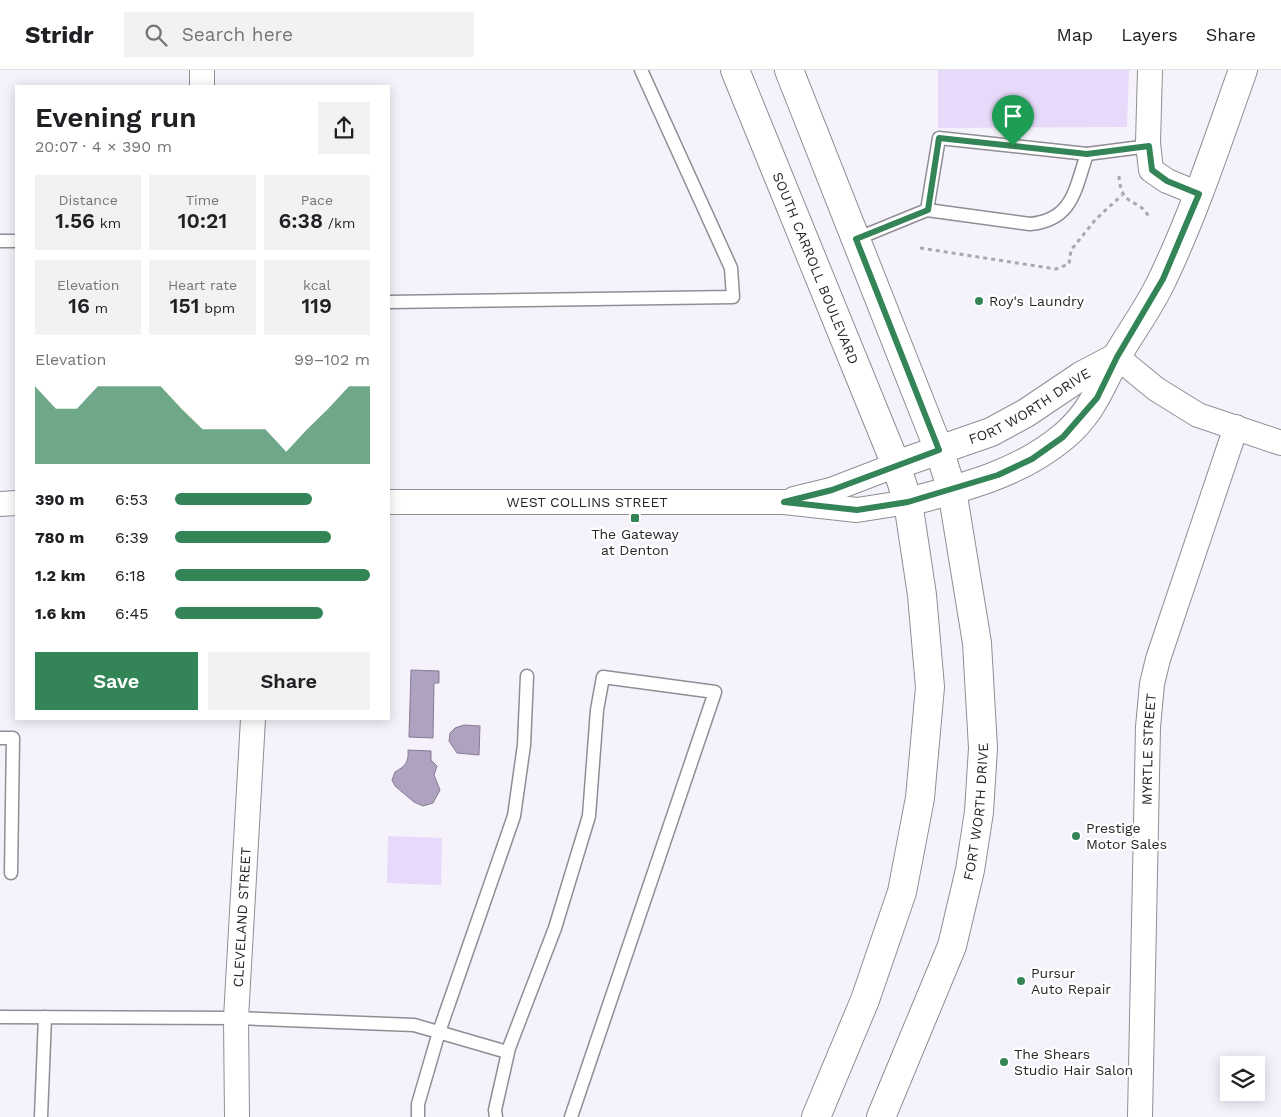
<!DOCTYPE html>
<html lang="en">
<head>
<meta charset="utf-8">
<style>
	:root { --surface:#fff; --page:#f2f2f2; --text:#202124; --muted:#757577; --line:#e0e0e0; --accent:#338456 }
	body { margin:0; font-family:"Work Sans",sans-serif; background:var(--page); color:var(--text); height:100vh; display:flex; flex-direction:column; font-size:19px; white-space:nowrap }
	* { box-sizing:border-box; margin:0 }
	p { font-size:16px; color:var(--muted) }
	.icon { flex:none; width:28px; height:28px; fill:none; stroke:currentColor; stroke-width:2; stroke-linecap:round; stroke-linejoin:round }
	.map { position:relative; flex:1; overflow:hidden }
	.details { position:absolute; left:15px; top:15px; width:375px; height:635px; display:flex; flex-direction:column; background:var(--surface); border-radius:0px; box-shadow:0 2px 12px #0003 }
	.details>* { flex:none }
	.fabs { position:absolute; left:1220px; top:986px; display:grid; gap:10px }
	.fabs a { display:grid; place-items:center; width:45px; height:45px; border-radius:0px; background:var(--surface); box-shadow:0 2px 12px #0003; font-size:25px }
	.pin { position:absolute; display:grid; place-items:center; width:42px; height:42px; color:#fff; margin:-51px -21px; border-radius:50% 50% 50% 0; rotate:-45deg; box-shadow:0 0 5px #0007 }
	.pin .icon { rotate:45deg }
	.round { display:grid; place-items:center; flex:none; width:52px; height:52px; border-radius:0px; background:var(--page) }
	.head { display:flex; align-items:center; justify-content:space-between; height:85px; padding:0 20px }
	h1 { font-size:28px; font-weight:600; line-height:38px }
	.figures { display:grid; grid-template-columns:repeat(3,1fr); gap:8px; height:85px; padding:5px 20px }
	.figures div { display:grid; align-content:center; border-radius:0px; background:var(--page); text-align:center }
	.figures b { font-size:21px; font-weight:600 }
	.figures small { font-size:14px; font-weight:400 }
	.figures p { font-size:14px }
	.chart { height:140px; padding:10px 20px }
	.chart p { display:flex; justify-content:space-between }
	.chart svg { width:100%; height:90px; margin-top:5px; fill:var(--accent); opacity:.7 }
	.primary-button { display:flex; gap:10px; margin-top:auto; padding:10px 20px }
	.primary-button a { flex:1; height:58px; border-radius:0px; background:var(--accent); color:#fff; font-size:20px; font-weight:600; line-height:58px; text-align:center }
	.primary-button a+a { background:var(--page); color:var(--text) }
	ul { padding:0 20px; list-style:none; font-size:16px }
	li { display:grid; grid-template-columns:80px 60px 1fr; align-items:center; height:38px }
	li i { height:12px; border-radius:6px; background:var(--accent) }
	header { display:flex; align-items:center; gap:30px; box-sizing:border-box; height:70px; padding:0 25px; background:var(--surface); border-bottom:1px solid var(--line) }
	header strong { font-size:24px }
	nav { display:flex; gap:28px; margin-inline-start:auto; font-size:18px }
	.search { width:350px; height:45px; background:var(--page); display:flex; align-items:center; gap:12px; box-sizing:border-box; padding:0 18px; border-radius:0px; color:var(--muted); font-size:19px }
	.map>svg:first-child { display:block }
	.green { fill:#e7d9f9 }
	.water { fill:#afa1c0; stroke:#867c93 }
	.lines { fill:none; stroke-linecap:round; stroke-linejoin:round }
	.service-casing { stroke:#908d95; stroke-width:15 }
	.minor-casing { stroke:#908d95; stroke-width:26 }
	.secondary-casing { stroke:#908d95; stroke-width:30 }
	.primary-casing { stroke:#908d95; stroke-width:30 }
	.path { stroke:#aaa7ae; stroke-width:3; stroke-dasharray:4 4; stroke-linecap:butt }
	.service { stroke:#fff; stroke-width:12 }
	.minor { stroke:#fff; stroke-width:24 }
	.secondary { stroke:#fff; stroke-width:28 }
	.primary { stroke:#fff; stroke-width:28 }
	.route-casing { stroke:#fff; stroke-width:10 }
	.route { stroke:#338456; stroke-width:6 }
	.poi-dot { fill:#338456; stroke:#fff; stroke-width:2 }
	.labels { text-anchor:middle; stroke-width:4.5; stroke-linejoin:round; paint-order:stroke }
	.street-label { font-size:14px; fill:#272629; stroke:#fff }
	.poi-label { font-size:14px; fill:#272629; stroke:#fff; text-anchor:start }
</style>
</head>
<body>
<header>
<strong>Stridr</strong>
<div class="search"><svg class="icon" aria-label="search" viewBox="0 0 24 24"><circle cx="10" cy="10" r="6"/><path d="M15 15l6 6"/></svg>Search here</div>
<nav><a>Map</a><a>Layers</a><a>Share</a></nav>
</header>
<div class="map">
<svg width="1281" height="1047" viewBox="0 0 1281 1047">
	<rect width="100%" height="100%" fill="#f6f2fb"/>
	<g class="green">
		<polygon points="938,0 1129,0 1127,57 938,58"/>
		<polygon points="388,766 442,768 441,815 387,813"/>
	</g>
	<g class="water">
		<polygon points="411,600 439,601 439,613 434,613 433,668 409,667"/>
		<polygon points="464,655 480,656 479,685 457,683 449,671 450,663 455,658"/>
		<path d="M408,680l23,1v9l6,6 -3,9 6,15 -7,13 -10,3 -9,-4 -19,-16 -3,-6 3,-8c10,-6 14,-9 13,-22z"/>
	</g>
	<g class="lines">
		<g class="service-casing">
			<g id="service">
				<path d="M927,140l103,14c43,-4 45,-35 57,-70"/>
				<polyline points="856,169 927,140 939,68 1087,84 1149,76"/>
				<polyline points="0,171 16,171"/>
				<polyline points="389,232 733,227 731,198 641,0"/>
				<polyline points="0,668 13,668 11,803"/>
				<polyline points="0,947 236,948 414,955 507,982"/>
				<polyline points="41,1047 45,947"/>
				<polyline points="418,1047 418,1034 439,962 514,746 524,675 527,606"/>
				<polyline points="496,1047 495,1040 509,978 555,858 589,746 597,640 603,607 715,622 571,1047"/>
			</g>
		</g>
		<g class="minor-casing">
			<g id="minor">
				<polyline points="202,0 202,16"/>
				<polyline points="1150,0 1148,73 1151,100 1167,111 1199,124"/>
				<polyline points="1117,287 1156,319 1198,345 1281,373"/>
				<polyline points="794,429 831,420 896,395"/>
				<path id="s1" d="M389,432h395l73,8 51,-8"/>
				<polyline points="0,434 16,433"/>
				<path id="s2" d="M237,1047l-1,-99 17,-299"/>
				<path id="s3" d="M1140,1047l8,-390 4,-43 6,-25 78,-232"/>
			</g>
		</g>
		<g class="secondary-casing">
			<g id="secondary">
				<path id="s4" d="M735,0l161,395"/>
				<polyline points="789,0 939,380"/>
			</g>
		</g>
		<g class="primary-casing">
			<g id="primary">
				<path d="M908,432c54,-14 111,-28 155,-65 29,-24 37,-50 54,-81 15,-26 34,-51 46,-78 32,-67 55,-138 80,-208"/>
				<path id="s5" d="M816,1047l49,-117 37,-108 18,-94 10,-111 -8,-92 -14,-93 -12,-37 95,-33 35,-19 55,-37 36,-19"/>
				<path id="s6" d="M881,1047l71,-171 18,-76 9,-58 4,-64 -6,-105 -25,-153 -13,-40"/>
			</g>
		</g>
		<g class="path">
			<path d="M1119,106c2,33 20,21 30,41"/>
			<polyline points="920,178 1056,199 1069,194 1071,180 1096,149 1122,125"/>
		</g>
		<use href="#service" class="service"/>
		<use href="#minor" class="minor"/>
		<use href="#secondary" class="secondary"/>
		<use href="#primary" class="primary"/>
	</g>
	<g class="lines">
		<g class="route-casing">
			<polygon id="route" points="939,68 1087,84 1149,76 1152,100 1167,111 1199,124 1163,209 1117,287 1097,328 1063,367 1032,389 998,405 908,432 857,440 784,432 832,420 939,380 856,169 928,140"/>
		</g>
		<use href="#route" class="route"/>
	</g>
	<g class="poi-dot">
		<circle cx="979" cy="231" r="5"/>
		<rect x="630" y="443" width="10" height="10" rx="2.5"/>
		<circle cx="1076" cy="766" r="5"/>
		<circle cx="1021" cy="911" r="5"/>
		<circle cx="1004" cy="992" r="5"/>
	</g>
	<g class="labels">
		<g class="street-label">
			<text dy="5" stroke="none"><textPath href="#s4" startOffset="214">SOUTH CARROLL BOULEVARD</textPath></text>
			<text dy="5" stroke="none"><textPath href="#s5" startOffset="820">FORT WORTH DRIVE</textPath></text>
			<text dy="5" stroke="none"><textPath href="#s1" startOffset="198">WEST COLLINS STREET</textPath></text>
			<text dy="5" stroke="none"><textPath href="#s3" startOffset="368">MYRTLE STREET</textPath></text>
			<text dy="5" stroke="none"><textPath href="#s6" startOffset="322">FORT WORTH DRIVE</textPath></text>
			<text dy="5" stroke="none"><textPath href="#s2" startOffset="200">CLEVELAND STREET</textPath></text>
		</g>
		<g class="poi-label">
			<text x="989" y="236">Roy's Laundry</text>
			<text x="635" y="469" text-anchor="middle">The Gateway<tspan x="635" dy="16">at Denton</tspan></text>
			<text x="1086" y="763">Prestige<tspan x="1086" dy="16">Motor Sales</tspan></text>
			<text x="1031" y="908">Pursur<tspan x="1031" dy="16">Auto Repair</tspan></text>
			<text x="1014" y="989">The Shears<tspan x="1014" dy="16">Studio Hair Salon</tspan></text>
		</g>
	</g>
</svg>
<div class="fabs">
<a><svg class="icon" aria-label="layers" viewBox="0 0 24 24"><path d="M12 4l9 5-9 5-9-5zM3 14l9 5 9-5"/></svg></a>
</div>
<div class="pin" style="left:1013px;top:76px;background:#1e9e55"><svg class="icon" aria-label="arrive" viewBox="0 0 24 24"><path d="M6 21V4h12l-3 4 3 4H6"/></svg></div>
<section class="details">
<div class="head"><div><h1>Evening run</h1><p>20:07 · 4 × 390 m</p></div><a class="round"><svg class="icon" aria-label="share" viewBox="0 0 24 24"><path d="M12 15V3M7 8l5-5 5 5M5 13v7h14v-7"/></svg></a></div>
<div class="figures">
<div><p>Distance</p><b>1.56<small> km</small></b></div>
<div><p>Time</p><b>10:21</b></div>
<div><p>Pace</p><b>6:38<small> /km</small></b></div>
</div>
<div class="figures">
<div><p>Elevation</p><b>16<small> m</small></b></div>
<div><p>Heart rate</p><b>151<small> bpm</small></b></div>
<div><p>kcal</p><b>119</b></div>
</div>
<div class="chart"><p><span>Elevation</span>99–102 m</p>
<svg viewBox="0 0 160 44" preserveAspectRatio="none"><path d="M0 44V6L10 17L20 17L30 6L40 6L50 6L60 6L70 17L80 27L90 27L100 27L110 27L120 38L130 27L140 17L150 6L160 6V44z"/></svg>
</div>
<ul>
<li><b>390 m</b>6:53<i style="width:70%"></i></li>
<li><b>780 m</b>6:39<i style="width:80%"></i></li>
<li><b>1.2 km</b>6:18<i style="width:100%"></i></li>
<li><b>1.6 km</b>6:45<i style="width:76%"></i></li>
</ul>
<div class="primary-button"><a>Save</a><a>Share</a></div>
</section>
</div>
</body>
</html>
